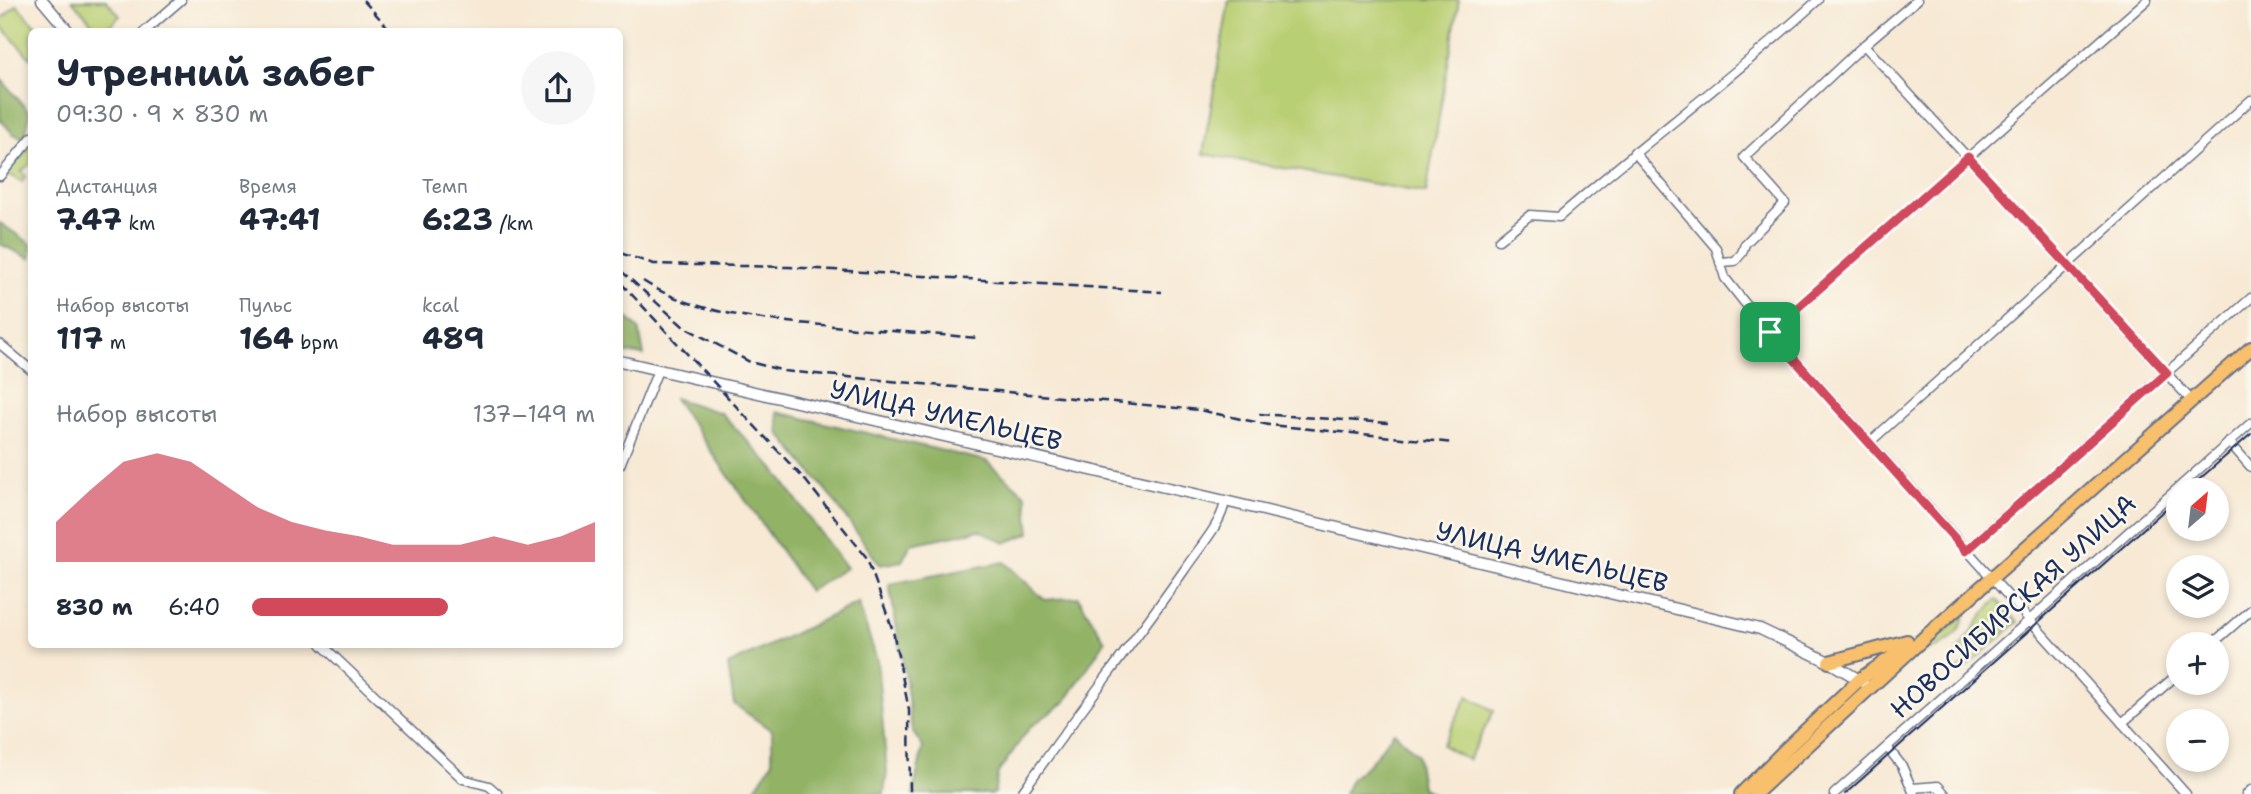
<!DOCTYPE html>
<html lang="ru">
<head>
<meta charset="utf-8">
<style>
	:root { --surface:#fff; --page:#f6f6f7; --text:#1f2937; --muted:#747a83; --accent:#d1495b }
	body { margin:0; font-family:"Shantell Sans",sans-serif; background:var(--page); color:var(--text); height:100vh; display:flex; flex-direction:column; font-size:26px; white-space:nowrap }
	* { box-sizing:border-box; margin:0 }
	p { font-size:23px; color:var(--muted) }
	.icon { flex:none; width:38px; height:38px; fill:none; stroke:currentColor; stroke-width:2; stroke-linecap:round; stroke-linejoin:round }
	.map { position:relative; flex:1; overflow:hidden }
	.side { position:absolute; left:28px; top:28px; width:595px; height:620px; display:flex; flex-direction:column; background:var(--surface); border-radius:10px; box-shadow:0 4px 10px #0003 }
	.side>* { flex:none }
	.needle { width:46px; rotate:28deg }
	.controls { position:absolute; left:2166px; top:478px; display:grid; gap:14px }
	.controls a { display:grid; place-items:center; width:63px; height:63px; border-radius:50%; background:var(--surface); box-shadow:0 4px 10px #0003; font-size:35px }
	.pin { position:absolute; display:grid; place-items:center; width:60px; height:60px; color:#fff; margin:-30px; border-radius:14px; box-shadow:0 4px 10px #0006 }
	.round { display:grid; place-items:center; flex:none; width:74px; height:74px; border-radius:37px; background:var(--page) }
	.head { display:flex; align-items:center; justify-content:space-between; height:119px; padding:0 28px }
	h1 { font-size:38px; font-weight:700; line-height:52px }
	.metrics { display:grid; grid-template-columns:repeat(3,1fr); gap:10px; height:119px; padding:7px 28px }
	.metrics div { display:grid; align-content:center }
	.metrics b { font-size:30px; font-weight:700 }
	.metrics small { font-size:19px; font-weight:400 }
	.metrics p { font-size:19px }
	.chart { height:196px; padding:14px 28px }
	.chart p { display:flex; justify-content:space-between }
	.chart svg { width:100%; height:126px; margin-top:7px; fill:var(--accent); opacity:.7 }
	ul { padding:0 28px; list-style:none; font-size:23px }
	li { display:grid; grid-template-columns:112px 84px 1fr; align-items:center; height:52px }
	li i { height:18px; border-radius:9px; background:var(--accent) }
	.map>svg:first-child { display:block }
	.green { fill:#b9cf73; stroke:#6a7f68; stroke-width:2 }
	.forest { fill:#92b265; stroke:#567062; stroke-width:2 }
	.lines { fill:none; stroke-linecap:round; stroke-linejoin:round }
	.minor-casing { stroke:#687087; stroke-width:11 }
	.tertiary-casing { stroke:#687087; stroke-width:13 }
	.primary-casing { stroke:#687087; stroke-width:16 }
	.minor { stroke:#fff; stroke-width:8 }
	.tertiary { stroke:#fff; stroke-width:10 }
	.primary { stroke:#f8bf6c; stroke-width:12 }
	.tram { stroke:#1b2f5e; stroke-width:2 }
	.rail { stroke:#1b2f5e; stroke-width:2.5; stroke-dasharray:10 5; stroke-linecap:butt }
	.route-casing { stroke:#fff; stroke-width:14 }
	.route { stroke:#d1495b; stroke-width:9 }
	.labels { text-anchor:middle; stroke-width:5; stroke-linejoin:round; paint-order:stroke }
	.street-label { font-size:26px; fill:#1b2f5e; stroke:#fbf7ec }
</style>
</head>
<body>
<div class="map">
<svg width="2251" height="794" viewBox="0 0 2251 794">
	<rect width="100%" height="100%" fill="#fbf7ec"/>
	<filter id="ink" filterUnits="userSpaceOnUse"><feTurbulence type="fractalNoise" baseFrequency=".0143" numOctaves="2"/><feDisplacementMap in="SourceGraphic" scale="14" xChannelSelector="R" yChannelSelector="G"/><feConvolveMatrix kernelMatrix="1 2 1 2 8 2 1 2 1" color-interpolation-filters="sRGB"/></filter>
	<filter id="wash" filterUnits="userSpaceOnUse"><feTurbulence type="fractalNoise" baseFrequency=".00686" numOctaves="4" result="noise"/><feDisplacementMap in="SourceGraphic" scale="28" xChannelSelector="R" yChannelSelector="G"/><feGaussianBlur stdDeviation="1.57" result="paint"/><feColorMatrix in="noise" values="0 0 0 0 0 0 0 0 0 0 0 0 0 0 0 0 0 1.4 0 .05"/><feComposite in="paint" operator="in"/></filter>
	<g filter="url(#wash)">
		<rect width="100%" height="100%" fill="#f7e9d4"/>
		<g class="green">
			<polygon points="72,0 106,0 120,16 104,31 99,31"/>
			<polygon points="1229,0 1459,0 1426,193 1203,154"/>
			<polygon points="17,5 40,31 32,32 31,59 0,25 0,20"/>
			<polygon points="31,145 31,163 21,172 26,176 22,182 7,173"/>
			<path d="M1997,600l21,22 -57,50 -4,-1 14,-13 -14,-7c15,-17 23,-36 40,-51z"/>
			<path d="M1965,614c-4,23 -23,34 -44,38z"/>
			<polygon points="1468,696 1494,711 1468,760 1442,745"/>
		</g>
		<g class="forest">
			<polygon points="0,78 30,113 25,138 13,134 0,119"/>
			<polygon points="0,223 31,244 31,259 0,244"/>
			<polygon points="620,311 639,329 644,355 620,352"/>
			<polygon points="674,398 721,413 774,469 846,568 809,591"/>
			<polygon points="777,412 986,461 1026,495 1030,533 1005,543 980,530 911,544 902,561 880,565 829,494 779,433"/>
			<polygon points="1004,562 1045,600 1078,597 1105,641 1065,702 1030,727 998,773 994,794 913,794 923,747 912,731 905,673 889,584"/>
			<polygon points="858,603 877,660 887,772 884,794 751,794 772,763 772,731 734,704 728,665"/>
			<polygon points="1394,732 1417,754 1422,788 1434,794 1344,794 1352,778 1370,763"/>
		</g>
	</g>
	<g filter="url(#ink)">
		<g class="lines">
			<g class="minor-casing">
				<g id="minor">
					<polyline points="144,32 181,0"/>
					<polyline points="1864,45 2191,400"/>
					<polyline points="1634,152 1716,248 1725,278 1744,302 2186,794"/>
					<polyline points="0,176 32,137"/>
					<path d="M1499,240l31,-25 29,2c85,-74 176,-141 259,-217"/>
					<polyline points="1720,262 1735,261 1742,253 1745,244 1785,203 1744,157 1864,45 1917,0"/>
					<polyline points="1770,332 2147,0"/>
					<polyline points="0,344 32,371"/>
					<polyline points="1870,442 2251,100"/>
					<polyline points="2229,442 2251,467"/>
					<polyline points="620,465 658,370"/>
					<polyline points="1966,550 2251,298"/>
					<polyline points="321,644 463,779 489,786 498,794"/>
					<polyline points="2212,644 2251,610"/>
					<polyline points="2122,723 2179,673"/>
					<polyline points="1887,747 1902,766 1914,794"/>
					<polyline points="1913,788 1938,786 1945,794"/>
					<path d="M1021,794c53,-76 111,-149 164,-225 13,-20 37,-45 40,-68"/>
					<polyline points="1834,794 2251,423"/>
					<polyline points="2247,794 2251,790"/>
				</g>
			</g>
			<g class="tertiary-casing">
				<g id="tertiary">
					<polyline points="42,0 69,32"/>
					<polyline points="620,361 1225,501 1760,629 1829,662 1863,682"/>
				</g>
			</g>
			<g class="primary-casing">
				<g id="primary">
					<polyline points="1829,662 1907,641"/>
					<polyline points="1741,794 1788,747 1860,679 1908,646"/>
					<polyline points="1755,794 1925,637 2251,348"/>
				</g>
			</g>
			<use href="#minor" class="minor"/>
			<use href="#tertiary" class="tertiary"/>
			<use href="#primary" class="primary"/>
			<g class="tram">
				<polyline points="2187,490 2251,434"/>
				<polyline points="1845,794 2179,497"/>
			</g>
			<g class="rail">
				<polyline points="363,0 392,32"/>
				<polyline points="620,253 654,264 788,267 1162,292"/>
				<polyline points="620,270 684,327 750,362 784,371 1199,410 1269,425 1454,443"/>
				<path d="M643,281c58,37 135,40 202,46 44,4 89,7 133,11"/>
				<polyline points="620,282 806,481 867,558 893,631 909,710 910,794"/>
				<polyline points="1259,414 1388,423"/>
			</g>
		</g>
	</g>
	<g class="lines" filter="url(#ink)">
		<g class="route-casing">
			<polygon id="route" points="1968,157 2167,373 1966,551 1770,332"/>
		</g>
		<use href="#route" class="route"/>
	</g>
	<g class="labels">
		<g class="street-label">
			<text transform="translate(946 415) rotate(13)" y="9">УЛИЦА УМЕЛЬЦЕВ</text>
			<text transform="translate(1552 557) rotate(13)" y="9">УЛИЦА УМЕЛЬЦЕВ</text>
			<text transform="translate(2013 606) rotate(-42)" y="9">НОВОСИБИРСКАЯ УЛИЦА</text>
		</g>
	</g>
</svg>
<div class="controls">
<a><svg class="needle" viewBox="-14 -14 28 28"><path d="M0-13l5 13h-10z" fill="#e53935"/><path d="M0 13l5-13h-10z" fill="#747a83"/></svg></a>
<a><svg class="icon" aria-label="layers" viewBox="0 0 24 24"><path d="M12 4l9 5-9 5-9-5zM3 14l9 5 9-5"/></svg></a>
<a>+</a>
<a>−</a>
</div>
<div class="pin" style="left:1770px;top:332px;background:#1e9e55"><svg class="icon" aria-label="arrive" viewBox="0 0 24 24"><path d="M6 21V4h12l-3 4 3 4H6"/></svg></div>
<section class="side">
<div class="head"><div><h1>Утренний забег</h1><p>09:30 · 9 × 830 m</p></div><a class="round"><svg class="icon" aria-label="share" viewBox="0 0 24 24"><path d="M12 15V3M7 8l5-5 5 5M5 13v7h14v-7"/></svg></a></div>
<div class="metrics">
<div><p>Дистанция</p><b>7.47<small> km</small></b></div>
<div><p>Время</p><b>47:41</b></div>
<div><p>Темп</p><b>6:23<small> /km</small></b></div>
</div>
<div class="metrics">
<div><p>Набор высоты</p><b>117<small> m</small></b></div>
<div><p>Пульс</p><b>164<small> bpm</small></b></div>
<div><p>kcal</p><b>489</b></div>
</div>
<div class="chart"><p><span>Набор высоты</span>137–149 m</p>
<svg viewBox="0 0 160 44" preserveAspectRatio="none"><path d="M0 44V30L10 19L20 9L30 6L40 9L50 17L60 25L70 30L80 33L90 35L100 38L110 38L120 38L130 35L140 38L150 35L160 30V44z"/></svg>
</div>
<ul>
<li><b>830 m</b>6:40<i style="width:57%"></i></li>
</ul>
</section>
</div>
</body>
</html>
